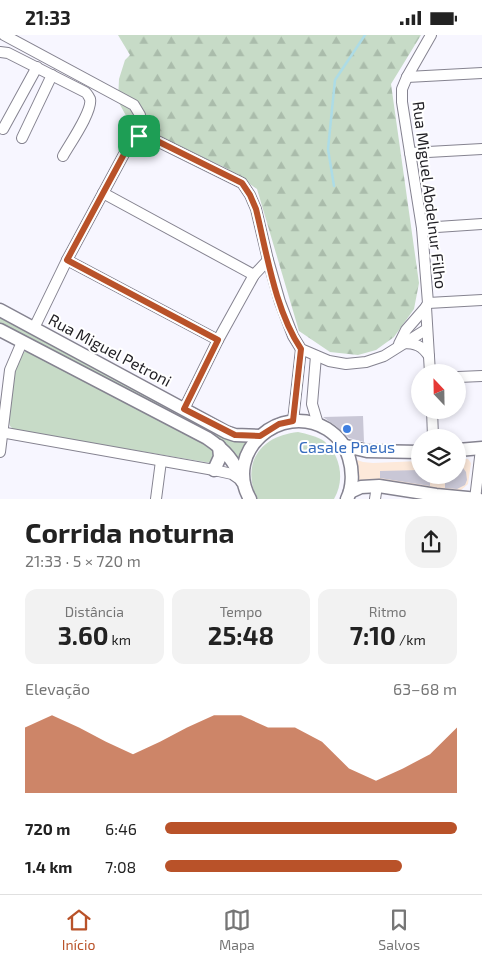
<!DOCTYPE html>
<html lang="pt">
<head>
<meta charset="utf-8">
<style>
	:root { --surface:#fff; --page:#f2f2f2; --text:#222; --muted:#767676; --line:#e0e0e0; --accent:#b95229 }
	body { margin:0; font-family:"Exo 2",sans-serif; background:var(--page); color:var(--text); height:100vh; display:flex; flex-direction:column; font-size:19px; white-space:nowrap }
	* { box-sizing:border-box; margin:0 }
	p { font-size:16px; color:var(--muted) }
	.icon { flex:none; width:28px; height:28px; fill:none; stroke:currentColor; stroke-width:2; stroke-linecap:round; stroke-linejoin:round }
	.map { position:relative; height:464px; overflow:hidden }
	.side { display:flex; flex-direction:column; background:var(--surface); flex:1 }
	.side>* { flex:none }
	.needle { width:32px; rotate:338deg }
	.buttons { position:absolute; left:411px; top:329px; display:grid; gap:10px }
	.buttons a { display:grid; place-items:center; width:55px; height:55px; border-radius:50%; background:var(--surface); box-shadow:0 2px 8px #0003; font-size:25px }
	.pin { position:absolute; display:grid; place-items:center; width:42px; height:42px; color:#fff; margin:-21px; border-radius:10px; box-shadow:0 2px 8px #0006 }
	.round { display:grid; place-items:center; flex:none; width:52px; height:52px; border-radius:20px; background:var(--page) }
	.summary { display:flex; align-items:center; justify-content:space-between; height:85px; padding:0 25px }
	h1 { font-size:28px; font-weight:700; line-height:38px }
	.figures { display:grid; grid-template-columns:repeat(3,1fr); gap:8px; height:85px; padding:5px 25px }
	.figures div { display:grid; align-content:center; border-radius:12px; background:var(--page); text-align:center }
	.figures b { font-size:25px; font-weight:700 }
	.figures small { font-size:14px; font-weight:400 }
	.figures p { font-size:14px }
	.chart { height:140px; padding:10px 25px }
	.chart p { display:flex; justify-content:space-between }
	.chart svg { width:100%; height:90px; margin-top:5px; fill:var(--accent); opacity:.7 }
	ul { padding:0 25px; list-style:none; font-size:16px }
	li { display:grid; grid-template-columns:80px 60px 1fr; align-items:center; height:38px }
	li i { height:12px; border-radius:6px; background:var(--accent) }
	.status { display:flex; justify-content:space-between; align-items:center; height:35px; padding:0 25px; background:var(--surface); direction:ltr }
	.status svg { height:14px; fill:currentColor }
	.dock { display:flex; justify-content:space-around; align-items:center; height:70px; border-top:1px solid var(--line); background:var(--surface); font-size:14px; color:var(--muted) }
	.dock a { display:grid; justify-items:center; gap:2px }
	.dock .on { color:var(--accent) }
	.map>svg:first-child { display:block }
	.commercial { fill:#fde9da }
	.green { fill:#c7dbc7 }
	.forest { fill:url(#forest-firs) }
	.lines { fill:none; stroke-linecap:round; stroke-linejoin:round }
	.stream { stroke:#addce6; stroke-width:2.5 }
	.building { fill:#c9c7d6 }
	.minor-casing { stroke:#858390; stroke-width:12 }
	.major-casing { stroke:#858390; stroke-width:15 }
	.minor { stroke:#fff; stroke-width:10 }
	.major { stroke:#fff; stroke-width:12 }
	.route-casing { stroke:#fff; stroke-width:10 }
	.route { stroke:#b95229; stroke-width:6 }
	.shop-dot { fill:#3f7fe0; stroke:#fff; stroke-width:2 }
	.labels { text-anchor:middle; stroke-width:4; stroke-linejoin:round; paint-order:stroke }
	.street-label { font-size:16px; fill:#1f1e23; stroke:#fff }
	.shop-label { font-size:16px; fill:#366cbe; stroke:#fff }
</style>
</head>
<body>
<div class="status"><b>21:33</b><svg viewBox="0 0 49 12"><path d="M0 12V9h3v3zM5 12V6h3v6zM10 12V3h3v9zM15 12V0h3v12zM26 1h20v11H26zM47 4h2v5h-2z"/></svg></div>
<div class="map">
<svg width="482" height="464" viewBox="0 0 482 464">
	<defs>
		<pattern id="forest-firs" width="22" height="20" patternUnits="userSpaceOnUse" patternTransform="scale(1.25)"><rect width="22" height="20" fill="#c7dbc7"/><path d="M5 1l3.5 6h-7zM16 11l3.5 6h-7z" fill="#aabcab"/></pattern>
	</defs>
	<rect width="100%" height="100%" fill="#f7f6ff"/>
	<polygon class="commercial" points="458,424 468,424 471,428 468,449 460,456 451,457 361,448 355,445 354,428 357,425 363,427 373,428 420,426 420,440 458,440"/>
	<g class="green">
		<polygon points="0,280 246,406 240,423 240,429 235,425 0,290"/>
		<path d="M24,317h7l174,89 11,11 -5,11 -197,-33 -4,-4 -1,-5c2,-20 1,-55 15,-69z"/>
		<path d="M298,397c9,2 18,4 26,9 17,14 21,40 10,58h-77c-16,-36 3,-63 41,-67z"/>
	</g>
	<polygon class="forest" points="118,0 421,0 391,49 419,248 414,274 394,302 376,315 358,320 330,317 299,296 257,154 226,133 131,90 118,66 119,44 125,25 130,20"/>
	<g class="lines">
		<polyline class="stream" points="334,151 328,114 335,45 365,0"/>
	</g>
	<g class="building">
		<polygon points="363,381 364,407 349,403 336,391 323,382"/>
		<polygon points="458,432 463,433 466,437 467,445 465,450 457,454 445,453 445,440 458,440"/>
		<polygon points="420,435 420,440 430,440 430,451 380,443 380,436"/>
	</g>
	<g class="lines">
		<g class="minor-casing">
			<g id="minor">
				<polyline points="4,0 134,70 140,80 139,101"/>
				<path d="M0,17l8,1 77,39c2,1 4,5 5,7 3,12 -21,46 -27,57"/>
				<polyline points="407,42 482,38"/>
				<polyline points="3,94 37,32"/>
				<polyline points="22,103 52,40"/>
				<polyline points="410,118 482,114"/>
				<polyline points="103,158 254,240"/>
				<polyline points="422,193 482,189"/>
				<polyline points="67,225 218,305"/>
				<polyline points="428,268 482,265"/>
				<polyline points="34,293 67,225 130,108 135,102 145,100 242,148 250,160 256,174 268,225 280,267 293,301 301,314 329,326 346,329 366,327 384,321 427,294"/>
				<path d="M403,308c13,0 19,3 26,13"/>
				<polyline points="399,309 406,295 426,272"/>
				<polyline points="316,321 312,369 318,389"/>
				<polyline points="430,338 426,272 428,268 422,193 402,67 402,54 407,42 431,0"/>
				<polyline points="458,342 482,341"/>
				<polyline points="184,374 218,305 254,240 268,225"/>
				<polyline points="432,375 433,402"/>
				<polyline points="293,386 301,314"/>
				<polyline points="0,397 214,435 232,439 242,446"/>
				<polyline points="0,417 10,335 22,307"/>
				<polyline points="156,464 161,426"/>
				<polyline points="375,464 377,451"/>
				<polyline points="475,464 481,414"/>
			</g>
		</g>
		<g class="major-casing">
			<g id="major">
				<polyline points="0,275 226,397 235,400 260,401"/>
				<path d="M0,295l207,108c19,13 27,22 35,43"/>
				<polyline points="346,411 367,416 420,417"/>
				<polyline points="458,415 482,413"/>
				<polyline points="214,435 220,422 219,411"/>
				<polyline points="350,457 361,452 379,451 436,460 478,464"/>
				<path d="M250,464c-27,-47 30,-98 77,-70 12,8 18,16 22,29 4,13 4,29 -2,41"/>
			</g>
		</g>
		<use href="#minor" class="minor"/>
		<use href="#major" class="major"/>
	</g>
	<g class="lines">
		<g class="route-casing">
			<path id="route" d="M145,100l97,48 8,12 6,14c11,45 19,101 45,140l-8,72 -14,3 -19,12 -25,-1 -51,-26 34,-69 -151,-80 63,-117 6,-6z"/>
		</g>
		<use href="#route" class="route"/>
	</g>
	<circle class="shop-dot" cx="347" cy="394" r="5"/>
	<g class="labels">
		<g class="street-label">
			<text transform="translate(430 160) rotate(83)" y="6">Rua Miguel Abdelnur Filho</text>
			<text transform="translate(110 315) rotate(28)" y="6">Rua Miguel Petroni</text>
		</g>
		<g class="shop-label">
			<text x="347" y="418">Casale Pneus</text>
		</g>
	</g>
</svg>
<div class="buttons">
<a><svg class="needle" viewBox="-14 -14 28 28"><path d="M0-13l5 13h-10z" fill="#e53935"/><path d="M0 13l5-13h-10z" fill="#767676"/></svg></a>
<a><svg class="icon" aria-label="layers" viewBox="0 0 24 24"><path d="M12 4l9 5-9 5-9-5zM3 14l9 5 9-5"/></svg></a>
</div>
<div class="pin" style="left:139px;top:101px;background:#1e9e55"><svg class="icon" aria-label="arrive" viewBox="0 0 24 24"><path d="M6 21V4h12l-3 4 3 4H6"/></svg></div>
</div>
<section class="side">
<div class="summary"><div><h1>Corrida noturna</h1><p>21:33 · 5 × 720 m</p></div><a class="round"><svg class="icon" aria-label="share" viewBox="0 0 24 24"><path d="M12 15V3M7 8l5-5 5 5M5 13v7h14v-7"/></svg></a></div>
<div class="figures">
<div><p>Distância</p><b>3.60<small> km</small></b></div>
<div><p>Tempo</p><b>25:48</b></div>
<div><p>Ritmo</p><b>7:10<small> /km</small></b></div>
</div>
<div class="chart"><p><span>Elevação</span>63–68 m</p>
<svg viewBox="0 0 160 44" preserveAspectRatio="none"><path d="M0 44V12L10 6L20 12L30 19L40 25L50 19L60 12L70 6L80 6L90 12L100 12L110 19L120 32L130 38L140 32L150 25L160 12V44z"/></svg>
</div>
<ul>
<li><b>720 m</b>6:46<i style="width:100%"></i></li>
<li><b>1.4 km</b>7:08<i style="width:81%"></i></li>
</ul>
</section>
<nav class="dock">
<a class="on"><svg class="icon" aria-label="home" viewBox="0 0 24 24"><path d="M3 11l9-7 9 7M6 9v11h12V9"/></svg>Início</a>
<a><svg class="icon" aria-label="map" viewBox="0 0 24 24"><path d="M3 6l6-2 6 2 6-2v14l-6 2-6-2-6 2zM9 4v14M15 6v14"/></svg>Mapa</a>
<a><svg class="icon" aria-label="saved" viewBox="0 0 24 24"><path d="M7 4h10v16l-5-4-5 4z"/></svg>Salvos</a>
</nav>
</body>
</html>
